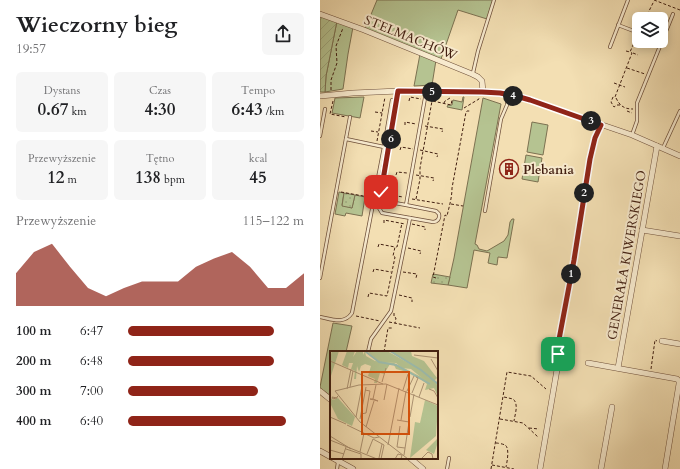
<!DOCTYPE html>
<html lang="pl">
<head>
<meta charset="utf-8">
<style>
  :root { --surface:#fff; --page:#f6f6f6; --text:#202124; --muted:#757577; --accent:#8f2418 }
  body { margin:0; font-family:Cardo,serif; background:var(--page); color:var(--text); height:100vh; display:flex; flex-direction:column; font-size:15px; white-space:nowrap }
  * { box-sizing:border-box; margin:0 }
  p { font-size:13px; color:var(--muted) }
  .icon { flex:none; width:22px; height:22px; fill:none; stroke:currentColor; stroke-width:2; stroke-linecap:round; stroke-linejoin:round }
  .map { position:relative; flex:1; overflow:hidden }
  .sheet { display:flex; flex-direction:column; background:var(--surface); width:320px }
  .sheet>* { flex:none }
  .fabs { position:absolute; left:312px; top:12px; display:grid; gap:8px }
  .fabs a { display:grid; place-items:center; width:36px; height:36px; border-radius:6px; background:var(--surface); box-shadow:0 2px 10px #0003; font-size:20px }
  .pin { position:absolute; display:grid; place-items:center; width:34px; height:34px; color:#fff; margin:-17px; border-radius:8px; box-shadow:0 2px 6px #0006 }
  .km { position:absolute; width:20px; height:20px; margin:-10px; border-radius:50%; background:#222; color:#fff; font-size:11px; line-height:20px; text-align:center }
  .round { display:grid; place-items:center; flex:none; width:42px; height:42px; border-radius:6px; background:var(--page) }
  .head { display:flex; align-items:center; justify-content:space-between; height:68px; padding:0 16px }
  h1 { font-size:22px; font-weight:700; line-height:30px }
  .stats { display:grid; grid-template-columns:repeat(3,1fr); gap:6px; height:68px; padding:4px 16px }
  .stats div { display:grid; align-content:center; border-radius:6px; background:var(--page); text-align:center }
  .stats b { font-size:17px; font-weight:700 }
  .stats small { font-size:11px; font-weight:400 }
  .stats p { font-size:11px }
  .chart { height:112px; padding:8px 16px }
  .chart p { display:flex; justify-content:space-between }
  .chart svg { width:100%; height:72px; margin-top:4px; fill:var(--accent); opacity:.7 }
  ul { padding:0 16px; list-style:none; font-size:13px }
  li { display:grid; grid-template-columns:64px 48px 1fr; align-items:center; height:30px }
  li i { height:10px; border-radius:5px; background:var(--accent) }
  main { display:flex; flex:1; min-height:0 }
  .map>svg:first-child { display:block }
  .grass { fill:#b5c391; stroke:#7c7151 }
  .park { fill:url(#park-dots); stroke:#7c7151 }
  .garden { fill:url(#garden-furrows); stroke:#7c7151 }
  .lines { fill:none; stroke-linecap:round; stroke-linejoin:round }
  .lane-casing { stroke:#6e4f3a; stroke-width:4 }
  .street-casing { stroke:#6e4f3a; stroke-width:6 }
  .path { stroke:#421f11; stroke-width:1; stroke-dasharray:3 2; stroke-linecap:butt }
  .lane { stroke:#f7eace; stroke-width:2.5 }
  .street { stroke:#f7eace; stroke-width:5 }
  .route-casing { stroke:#fff; stroke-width:8 }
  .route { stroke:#8f2418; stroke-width:5 }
  .labels { text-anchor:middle; stroke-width:4; stroke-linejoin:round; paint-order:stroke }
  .street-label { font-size:13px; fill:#421f11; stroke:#f7eace }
  .poi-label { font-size:13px; font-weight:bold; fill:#421f11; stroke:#f7eace; text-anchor:start }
  .inset-river { fill:none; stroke:#9bbcae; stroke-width:2 }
  .inset-road { fill:none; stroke:#ac9272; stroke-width:1 }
  .view { fill:#d7530c; fill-opacity:0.15; stroke:#d7530c; stroke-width:2 }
  .inset-edge { fill:none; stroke:#421f11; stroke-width:2 }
</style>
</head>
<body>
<main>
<section class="sheet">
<div class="head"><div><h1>Wieczorny bieg</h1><p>19:57</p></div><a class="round"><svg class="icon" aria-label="share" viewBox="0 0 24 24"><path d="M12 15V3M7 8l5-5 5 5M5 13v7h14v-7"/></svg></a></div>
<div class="stats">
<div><p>Dystans</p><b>0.67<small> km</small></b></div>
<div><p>Czas</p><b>4:30</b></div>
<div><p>Tempo</p><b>6:43<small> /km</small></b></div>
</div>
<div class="stats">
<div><p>Przewyższenie</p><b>12<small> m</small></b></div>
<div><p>Tętno</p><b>138<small> bpm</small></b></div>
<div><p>kcal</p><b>45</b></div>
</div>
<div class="chart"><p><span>Przewyższenie</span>115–122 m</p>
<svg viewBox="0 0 160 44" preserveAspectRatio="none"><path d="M0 44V24L10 11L20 6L30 20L40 33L50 38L60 33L70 29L80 29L90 29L100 20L110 15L120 11L130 20L140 33L150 33L160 24V44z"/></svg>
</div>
<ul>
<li><b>100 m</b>6:47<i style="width:83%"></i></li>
<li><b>200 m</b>6:48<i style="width:83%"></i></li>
<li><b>300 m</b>7:00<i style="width:74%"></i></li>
<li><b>400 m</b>6:40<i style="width:90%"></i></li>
</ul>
</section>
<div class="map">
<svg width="360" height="469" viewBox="0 0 360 469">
  <defs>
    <pattern id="park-dots" width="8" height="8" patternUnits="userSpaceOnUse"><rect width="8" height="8" fill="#b5c391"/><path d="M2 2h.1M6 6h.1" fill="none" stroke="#9da77c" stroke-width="1.8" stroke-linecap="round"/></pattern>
    <pattern id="garden-furrows" width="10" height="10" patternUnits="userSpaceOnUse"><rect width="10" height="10" fill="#b5c391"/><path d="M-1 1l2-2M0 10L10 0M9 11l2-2" fill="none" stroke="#9da77c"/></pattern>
  </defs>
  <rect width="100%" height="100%" fill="#f3dfb3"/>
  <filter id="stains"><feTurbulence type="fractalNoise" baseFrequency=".005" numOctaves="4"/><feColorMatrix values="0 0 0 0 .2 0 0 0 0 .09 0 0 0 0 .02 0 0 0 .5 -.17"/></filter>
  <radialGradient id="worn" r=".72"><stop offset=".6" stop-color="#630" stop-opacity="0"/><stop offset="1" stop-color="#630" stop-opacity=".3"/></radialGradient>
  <g class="grass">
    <polygon points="57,0 173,0 167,19 138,10 121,59 45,29"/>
    <polygon points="17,21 33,27 28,54 23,89 5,92 6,76"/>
    <polygon points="100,54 116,60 112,85 94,86"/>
    <polygon points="44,97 40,118 12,113 15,98"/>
    <polygon points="143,97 144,97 142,110 127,107 128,105 132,105 133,100 142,102"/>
    <polygon points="163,98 181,104 155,244 157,245 159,249 167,251 184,241 188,235 190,222 192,219 194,219 187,258 178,257 177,265 168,263 170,253 154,250 147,288 128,285 134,258"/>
    <polygon points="212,122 228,125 223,155 207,152"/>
    <polygon points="206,155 222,158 218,182 202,179"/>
    <polygon points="19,192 24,193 22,205 32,208 35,195 45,197 42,216 26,213 25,216 15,214"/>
    <polygon points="13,323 32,326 26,352 11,352 11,396 0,388 0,387"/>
  </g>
  <g class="park">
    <polygon points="24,193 35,195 32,208 22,206"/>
    <polygon points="113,274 130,277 128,285 111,283"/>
  </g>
  <polygon class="garden" points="0,16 17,21 6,76 5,92 0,92"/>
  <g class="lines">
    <g class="lane-casing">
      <g id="lane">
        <polyline points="298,25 319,33"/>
        <polyline points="290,47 308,0"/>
        <polyline points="153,73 158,51 174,0"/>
        <polyline points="312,135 317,121 317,103 353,14"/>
        <polyline points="0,136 5,109"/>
        <polyline points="64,147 72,100"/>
        <polyline points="343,148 360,111"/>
        <polyline points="62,202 61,198 61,192 78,91"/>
        <path d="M86,205L116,211L119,214C120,219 117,222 113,222L62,213L59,208L60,205L64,201L86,205L105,98"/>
        <polyline points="165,211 181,119 187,105 189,95"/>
        <polyline points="0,278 30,117"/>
        <path d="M0,317C11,319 24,325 32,313L64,147L26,139"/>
        <polyline points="48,352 51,339 71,311 90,218"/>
        <path d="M239,358L238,356L237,350C245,305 253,259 261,214C265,190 267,155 278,133"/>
        <polyline points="17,469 18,462"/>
        <polyline points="127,469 129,458"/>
      </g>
    </g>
    <g class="street-casing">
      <g id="street">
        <polyline points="0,14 44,30 152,74 158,77 162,81 163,92"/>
        <polyline points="0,96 33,93 79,91 163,92 180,93 204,98 265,119 312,135 360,156"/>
        <polyline points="278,133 281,125"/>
        <polyline points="322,230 360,236"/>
        <polyline points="342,341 360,344"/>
        <polyline points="268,363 357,379 359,381 359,384 345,469"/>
        <polyline points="298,368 337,146"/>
        <polyline points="0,391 11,400"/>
        <polyline points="0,451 11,457"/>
        <polyline points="13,458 33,469"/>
        <polyline points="90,458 103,469"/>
        <polyline points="220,469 239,358"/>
        <polyline points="281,469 292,407"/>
      </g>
    </g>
    <g class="path">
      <polyline points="334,0 360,10"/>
      <polyline points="325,19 334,1"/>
      <polyline points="306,51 310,52"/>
      <polyline points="313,53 318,55"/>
      <polyline points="307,68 325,74"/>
      <polyline points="294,83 305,87"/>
      <polyline points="11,90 11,80 17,63 16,46 23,28"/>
      <path d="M296,98C300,106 304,109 313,109"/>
      <polyline points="108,100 131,105 132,100"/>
      <polyline points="13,101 10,114 26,117"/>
      <polyline points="89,101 90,97 101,99"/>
      <polyline points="124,103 125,101 130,98"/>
      <polyline points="300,105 297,105 294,107 291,102 293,97 295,97 312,53 310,52 317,36"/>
      <polyline points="144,108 159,99 159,97"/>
      <polyline points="307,111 312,113"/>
      <polyline points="55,112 62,113"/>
      <polyline points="85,125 85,122 96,124"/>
      <polyline points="105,126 123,129 122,132"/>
      <polyline points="51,131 58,132"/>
      <polyline points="57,141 65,97"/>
      <polyline points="80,150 81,147 93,149"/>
      <polyline points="100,150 118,154 117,157"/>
      <polyline points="76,175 77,172 87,173"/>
      <polyline points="96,175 114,178 113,181"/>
      <polyline points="21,192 49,197"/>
      <polyline points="64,194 83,197"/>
      <polyline points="92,199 123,204"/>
      <polyline points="96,199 100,179 100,168 112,101"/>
      <polyline points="131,204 143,206"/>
      <polyline points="64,223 64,220 85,224"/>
      <polyline points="92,224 105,227 105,230"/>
      <polyline points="58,247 59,244 75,247"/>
      <polyline points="88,248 101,251 100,254"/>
      <polyline points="53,272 54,269 71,272"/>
      <polyline points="83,272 97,274 96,278"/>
      <path d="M116,278L113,277L125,215L127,216C129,207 132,198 132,188L146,112L147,111H150"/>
      <polyline points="79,295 92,298 92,302"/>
      <polyline points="48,297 49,293 67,296 75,257 73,256 75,247 77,247 82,223"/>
      <polyline points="74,313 74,317 76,318 75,323"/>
      <polyline points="36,316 60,321"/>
      <polyline points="69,322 100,328"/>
      <polyline points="64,352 68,328 72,328"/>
      <polyline points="331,369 335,340 337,341"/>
      <path d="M184,397L193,399C199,404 195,414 194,421"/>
      <polyline points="180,419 203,423 218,437"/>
      <polyline points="209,428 219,429"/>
      <path d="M176,443C178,443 183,444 185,445C190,448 187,462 186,467"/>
      <polyline points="172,465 194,469"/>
      <polyline points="171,469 187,372 211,376 226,389"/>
    </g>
    <use href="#lane" class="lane"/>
    <use href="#street" class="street"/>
  </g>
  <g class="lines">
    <g class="route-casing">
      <polyline id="route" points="61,192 78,91 162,92 180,93 196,96 210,100 281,125 275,138 270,159 254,260 237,350 238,354"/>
    </g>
    <use href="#route" class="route"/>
  </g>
  <defs>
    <g id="building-ring" transform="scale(1)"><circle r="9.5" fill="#f7eace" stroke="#8f2418" stroke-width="1.5"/><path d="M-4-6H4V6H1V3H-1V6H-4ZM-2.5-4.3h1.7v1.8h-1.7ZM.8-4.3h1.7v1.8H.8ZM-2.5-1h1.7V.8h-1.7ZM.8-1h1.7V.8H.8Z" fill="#8f2418"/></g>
  </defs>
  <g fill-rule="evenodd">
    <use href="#building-ring" x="189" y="169"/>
  </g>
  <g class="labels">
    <g class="street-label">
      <text transform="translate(91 37) rotate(22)" y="5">STELMACHÓW</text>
      <text transform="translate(306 255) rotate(-80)" y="5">GENERAŁA KIWERSKIEGO</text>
    </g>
    <g class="poi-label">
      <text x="203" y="174">Plebania</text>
    </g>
  </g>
  <g transform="translate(10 351)">
    <rect width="108" height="108" fill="#f3dfb3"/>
    <path d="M2,0H9L0,28V6ZM17,0H25L23,6L27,0L33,1V4L35,0L36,5L45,10L64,12L99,30L101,28L98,25L108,33L105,31L108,35V46L104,37L95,39L97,33L84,23L66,18L64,14L60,13L54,23L50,22L47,32H44L45,28L38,25L41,15L35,13L31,15L29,21L27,15L26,28H24L25,20L21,18L23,12H19L18,17L12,14ZM95,49L108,55L106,85L80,107L85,71L90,72ZM0,52H5L10,57L15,55L25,66L22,75L8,68Z" fill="#b5c391"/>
    <path d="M60,0H81L82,5L94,10L107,27L104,30ZM1,47L3,49L8,47L15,55L14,57H5V53L0,52ZM108,87V103L107,94L104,103L96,99Z" fill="#b5c391"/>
    <path d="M37,0H57L89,18L102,29L98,32L81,18L72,17L66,12L49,11Z" fill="#b5c391"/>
    <path class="inset-river" d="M35,0L49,11L66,14L100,33M60,0L91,19L108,33"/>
    <path class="inset-road" d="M84,4L108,7M101,8L108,20M0,10L53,33M52,31L56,17M20,36L23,20M17,38L21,18M99,38L104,40L108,47M73,39L78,23M5,40L29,34L56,33L108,54M5,40L30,71L78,108M77,40L84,25M82,42L88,27L86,26M89,46L94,32M7,47L2,46L3,48L6,47H7V46L8,45M43,48L48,50L40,48H43L46,34M54,49L57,33M31,63L36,62L40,40L35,39M0,66L16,73M26,66L32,35M80,66L84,43M30,68L36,36M67,69L79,71L74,104M71,69L76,40M17,74L44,87L49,86M70,75L67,96L75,97M36,76L44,50M0,85L21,98M0,89L47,108M58,94L69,37M16,98L31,103V108M0,99L14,103M30,101L34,82M37,103L43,88L54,94M49,107L52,93M12,108L16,96M51,108L54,94M65,108L68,103L72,104L71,108M91,108L98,101L102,103L103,108"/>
    <path class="view" d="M32,21H79V83H32Z"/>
    <rect width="108" height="108" class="inset-edge"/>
  </g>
  <rect width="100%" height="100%" filter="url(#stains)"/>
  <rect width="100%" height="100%" fill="url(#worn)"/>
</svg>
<div class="fabs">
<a><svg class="icon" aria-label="layers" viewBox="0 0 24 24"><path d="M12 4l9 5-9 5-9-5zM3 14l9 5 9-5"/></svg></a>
</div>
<div class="pin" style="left:238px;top:354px;background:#1e9e55"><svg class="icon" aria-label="arrive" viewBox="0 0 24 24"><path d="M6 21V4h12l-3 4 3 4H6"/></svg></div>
<div class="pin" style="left:61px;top:192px;background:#d93025"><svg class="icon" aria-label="check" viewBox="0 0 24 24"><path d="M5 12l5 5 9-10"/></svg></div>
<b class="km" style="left:251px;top:274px">1</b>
<b class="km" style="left:264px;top:193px">2</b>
<b class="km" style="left:271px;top:121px">3</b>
<b class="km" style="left:193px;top:96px">4</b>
<b class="km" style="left:112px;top:92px">5</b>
<b class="km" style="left:71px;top:139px">6</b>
</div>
</main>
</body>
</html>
